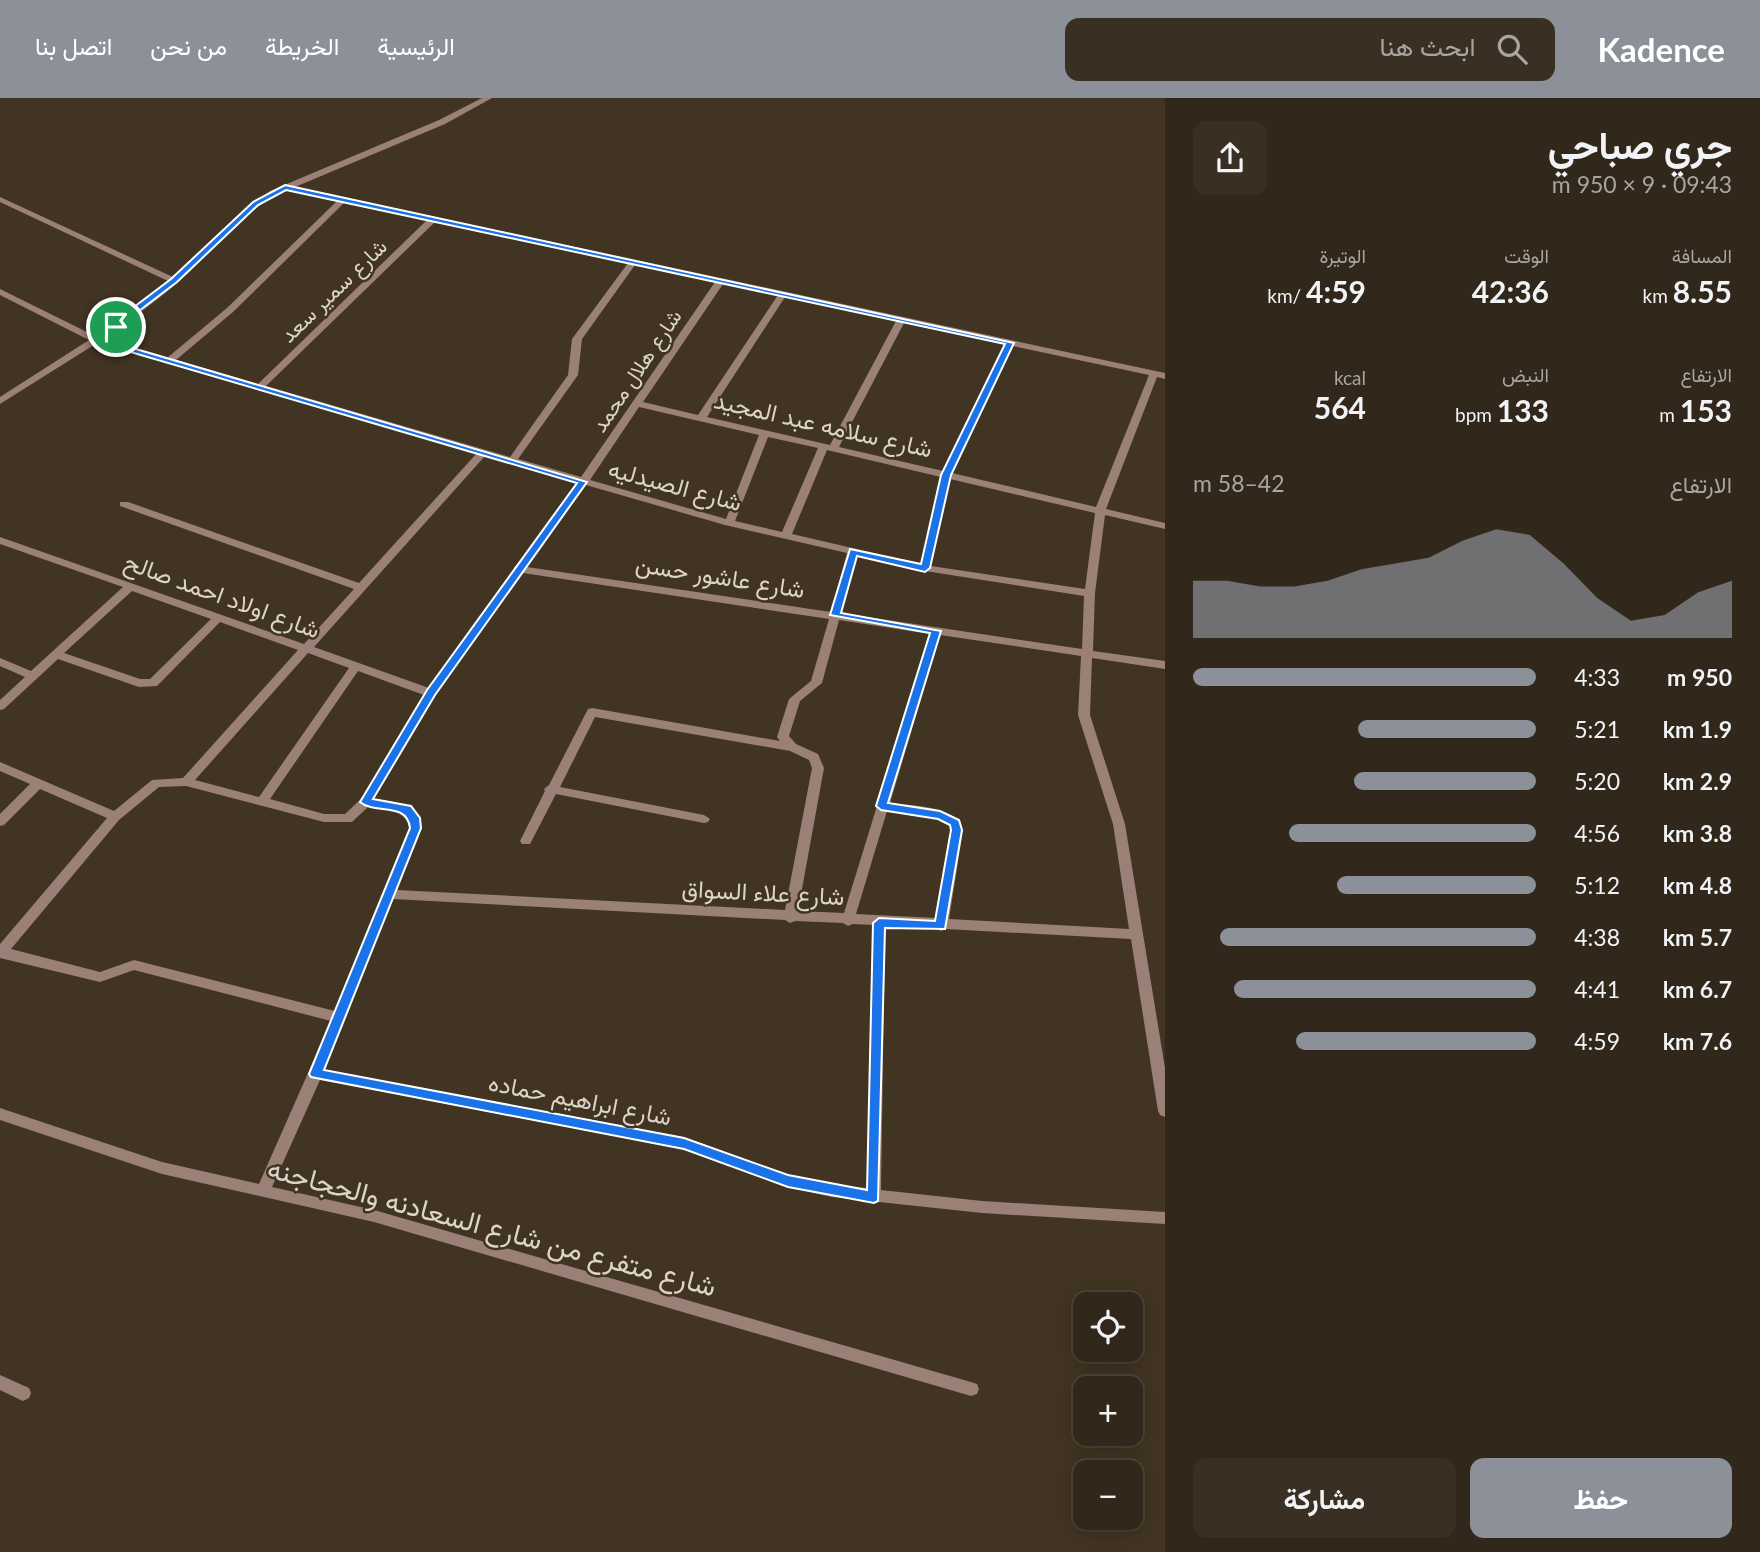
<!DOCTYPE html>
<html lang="ar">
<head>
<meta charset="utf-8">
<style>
  :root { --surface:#31271a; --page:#392f23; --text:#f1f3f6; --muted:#a8a5a2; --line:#4c4439; --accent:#8c9099 }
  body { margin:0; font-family:Lato,Vazirmatn,sans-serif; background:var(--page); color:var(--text); direction:rtl; height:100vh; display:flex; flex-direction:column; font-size:26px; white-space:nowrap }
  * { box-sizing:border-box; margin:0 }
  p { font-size:23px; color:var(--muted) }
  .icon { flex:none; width:38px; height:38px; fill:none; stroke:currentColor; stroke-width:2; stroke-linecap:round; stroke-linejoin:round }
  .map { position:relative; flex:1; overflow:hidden; direction:ltr }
  .side { display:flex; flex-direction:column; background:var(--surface); width:595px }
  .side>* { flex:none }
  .fabs { position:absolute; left:1073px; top:1194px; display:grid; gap:14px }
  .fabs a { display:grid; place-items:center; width:70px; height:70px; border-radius:14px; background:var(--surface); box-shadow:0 4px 18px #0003,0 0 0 2px var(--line); font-size:35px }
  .pin { position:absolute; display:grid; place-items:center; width:60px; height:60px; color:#fff; margin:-30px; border:4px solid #fff; border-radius:50%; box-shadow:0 2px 7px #0007 }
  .round { display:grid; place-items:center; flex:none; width:74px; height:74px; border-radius:14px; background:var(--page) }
  .head { display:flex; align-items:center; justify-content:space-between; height:119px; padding:0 28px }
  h1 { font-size:38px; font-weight:700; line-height:52px }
  .stats { display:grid; grid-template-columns:repeat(3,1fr); gap:10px; height:119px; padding:7px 28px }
  .stats div { display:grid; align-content:center }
  .stats b { font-size:30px; font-weight:700 }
  .stats small { font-size:19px; font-weight:400 }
  .stats p { font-size:19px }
  .chart { height:196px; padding:14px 28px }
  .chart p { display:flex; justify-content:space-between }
  .chart svg { width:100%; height:126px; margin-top:7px; fill:var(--accent); opacity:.7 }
  .cta { display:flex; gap:14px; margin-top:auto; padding:14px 28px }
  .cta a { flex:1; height:80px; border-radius:14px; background:var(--accent); color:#fff; font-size:28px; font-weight:700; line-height:80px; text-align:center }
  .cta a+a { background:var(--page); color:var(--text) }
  ul { padding:0 28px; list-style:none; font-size:23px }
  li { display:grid; grid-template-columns:112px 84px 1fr; align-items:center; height:52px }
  li i { height:18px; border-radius:9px; background:var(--accent) }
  header { display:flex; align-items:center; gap:42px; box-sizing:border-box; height:98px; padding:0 35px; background:var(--accent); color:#fff }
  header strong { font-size:33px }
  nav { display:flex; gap:38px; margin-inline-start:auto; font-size:24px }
  .search { width:490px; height:63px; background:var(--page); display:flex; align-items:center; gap:18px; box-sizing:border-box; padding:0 24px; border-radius:14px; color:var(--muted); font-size:26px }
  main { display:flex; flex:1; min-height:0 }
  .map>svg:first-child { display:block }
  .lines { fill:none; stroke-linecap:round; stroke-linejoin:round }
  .minor { fill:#9a8076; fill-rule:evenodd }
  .route { fill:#1a73e8; stroke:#fff; stroke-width:2; fill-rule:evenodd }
  .labels { text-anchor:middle; stroke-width:5; stroke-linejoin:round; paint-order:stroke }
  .far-street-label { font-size:21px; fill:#dcd4c9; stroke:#413422 }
  .street-label { font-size:24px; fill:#dcd4c9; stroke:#413422 }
  .near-street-label { font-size:28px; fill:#dcd4c9; stroke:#413422 }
</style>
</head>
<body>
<header>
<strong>Kadence</strong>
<div class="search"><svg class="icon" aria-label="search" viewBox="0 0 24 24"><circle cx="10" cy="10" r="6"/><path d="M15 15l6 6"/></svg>ابحث هنا</div>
<nav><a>الرئيسية</a><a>الخريطة</a><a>من نحن</a><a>اتصل بنا</a></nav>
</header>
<main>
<section class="side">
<div class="head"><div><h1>جري صباحي</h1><p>09:43 · 9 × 950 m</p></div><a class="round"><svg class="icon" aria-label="share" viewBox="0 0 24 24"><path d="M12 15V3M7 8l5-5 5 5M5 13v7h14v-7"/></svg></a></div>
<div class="stats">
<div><p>المسافة</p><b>8.55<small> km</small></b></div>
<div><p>الوقت</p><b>42:36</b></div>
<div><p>الوتيرة</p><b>4:59<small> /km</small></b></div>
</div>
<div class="stats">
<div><p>الارتفاع</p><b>153<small> m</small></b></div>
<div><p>النبض</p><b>133<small> bpm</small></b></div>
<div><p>kcal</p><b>564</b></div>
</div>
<div class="chart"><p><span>الارتفاع</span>42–58 m</p>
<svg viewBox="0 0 160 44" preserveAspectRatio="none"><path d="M0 44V24L10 24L20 26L30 26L40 24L50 20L60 18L70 16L80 10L90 6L100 8L110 18L120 30L130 38L140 36L150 28L160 24V44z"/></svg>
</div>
<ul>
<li><b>950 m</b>4:33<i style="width:100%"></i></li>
<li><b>1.9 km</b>5:21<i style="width:52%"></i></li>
<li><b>2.9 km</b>5:20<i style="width:53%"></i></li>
<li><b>3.8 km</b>4:56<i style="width:72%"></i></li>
<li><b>4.8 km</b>5:12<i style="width:58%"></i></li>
<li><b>5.7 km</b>4:38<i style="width:92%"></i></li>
<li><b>6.7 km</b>4:41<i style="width:88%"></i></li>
<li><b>7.6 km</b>4:59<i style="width:70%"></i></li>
</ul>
<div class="cta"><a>حفظ</a><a>مشاركة</a></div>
</section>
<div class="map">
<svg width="1165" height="1454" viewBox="0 0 1165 1454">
  <rect width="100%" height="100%" fill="#413422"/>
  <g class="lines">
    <g class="minor">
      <path d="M482,0H492L445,26L295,89L1165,275V281L1157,279L1106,411L1165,425V431L1105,417L1095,495L1093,553L1165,563V571L1092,560L1090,617L1125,726L1165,970V1019L1160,1017L1158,1013L1131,841L946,831L941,833L936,830L885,828L881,1092L982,1103L1165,1114V1126L982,1115L832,1099L788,1089L684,1051L320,982L272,1089L374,1112L971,1284L977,1286L979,1291L977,1296L971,1298L374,1124L162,1076L0,1022V1010L162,1064L259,1086L331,923L134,872L100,884L0,860V846L107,720L40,691L4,727L0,728V716L30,686L0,673V664L114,713L152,682L183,680L298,552L220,524L157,588L139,589L58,561L4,611L0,612V602L25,579L0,568V560L31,573L123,489L0,446V439L304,546L354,491L120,408V404H128L359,485L477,355L97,245L0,306V299L89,242L0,197V191L95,238L168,183L0,104V99L173,179L243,113L270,93L439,22ZM287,92L337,103L227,210L167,260L103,241C132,221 162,199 188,175C219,146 247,109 287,92ZM345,104L427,122L258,286L176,262L233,214ZM435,124L628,165L572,241L568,277L510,359L266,288ZM635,167L715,184L581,379L518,361L578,277L582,241ZM723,186L778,197L698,317L643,304ZM785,199L896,223L830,347L707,319ZM904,225L1005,246L943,373L839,349ZM1013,248L1149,277L1096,409L952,375ZM639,309L759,337L726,421L590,382ZM768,339L818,350L782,434L735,423ZM827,352L941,379L921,466L792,436ZM485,358L578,384L517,468L514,469V473L429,590L314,549ZM950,381L1095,415L1085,491L931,468ZM586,387L725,427L847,455L831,514L527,469ZM857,458L925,473L1084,498L1082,551L841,515ZM523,475L829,521L811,583L789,601L777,639L780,643L592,610L588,611L549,687L544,691L545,693L520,743L522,746H530L556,696L704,725L708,724L710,721L704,717L560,689L595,619L790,653L809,662L812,670L785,812L397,792L422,730C415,706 395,703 373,701L435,598ZM132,493L211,521L150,581H140L64,555ZM839,522L930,536L844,815L798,813L824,670L818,656L796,646L789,638L800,603L822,585ZM940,537L1081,558L1078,617L1113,726L1129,831L949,821L963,732C956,707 912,708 890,705ZM308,555L349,570L259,699L195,682ZM358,573L424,597L361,701L345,716H324L270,701ZM186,688L324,724H352L368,709C385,711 404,710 410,730L335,913L134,862L100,874L11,851L119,722L159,689ZM887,713L937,721L950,728L951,732L936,820L856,816ZM393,801L785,822L790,825L795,823L843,825L848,828L853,826L873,827L867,1090L832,1087L788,1077L684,1039L325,972Z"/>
      <polygon points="0,1277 29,1290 31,1295 29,1300 23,1303 0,1292"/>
    </g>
  </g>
  <path class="route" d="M285,87L1014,245L951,377L930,470L925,474L857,458L841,515L941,533L888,705L940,713L959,722L962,732L945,831L885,830L878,1103L874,1105L788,1089L684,1051L311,979L309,976L410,730C407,703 375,717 360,704L427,592L577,385L93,243V240L171,181L253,104ZM286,92L1005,246L941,377L921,466L850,451L830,517L930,535L876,708L881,712L938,721L950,727L951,732L935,823L879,820L873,825L867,1092L788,1077L684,1040L324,972L421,730L420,720L411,708L373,701L435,597L587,384L102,241L177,184L258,107Z"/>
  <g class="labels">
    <g class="far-street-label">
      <text transform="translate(334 193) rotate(-44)" y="7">شارع سمير سعد</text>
      <text transform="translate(637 273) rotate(-56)" y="7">شارع هلال محمد</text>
    </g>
    <g class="street-label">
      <text transform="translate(823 327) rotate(13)" y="8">شارع سلامه عبد المجيد</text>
      <text transform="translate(675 388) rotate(15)" y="8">شارع الصيدليه</text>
      <text transform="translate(720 479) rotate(9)" y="8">شارع عاشور حسن</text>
      <text transform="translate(222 498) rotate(20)" y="8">شارع اولاد احمد صالح</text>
      <text transform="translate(763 795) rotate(3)" y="8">شارع علاء السواق</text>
      <text transform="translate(580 1002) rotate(11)" y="8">شارع ابراهيم حماده</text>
    </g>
    <g class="near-street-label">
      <text transform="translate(492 1129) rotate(15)" y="10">شارع متفرع من شارع السعادنه والحجاجنه</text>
    </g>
  </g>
</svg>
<div class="fabs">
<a><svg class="icon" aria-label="locate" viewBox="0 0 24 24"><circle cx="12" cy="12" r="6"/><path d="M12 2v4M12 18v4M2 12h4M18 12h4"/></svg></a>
<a>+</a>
<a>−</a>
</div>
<div class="pin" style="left:116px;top:229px;background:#1e9e55"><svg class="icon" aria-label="arrive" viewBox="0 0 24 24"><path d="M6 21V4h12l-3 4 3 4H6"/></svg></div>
</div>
</main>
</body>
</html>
